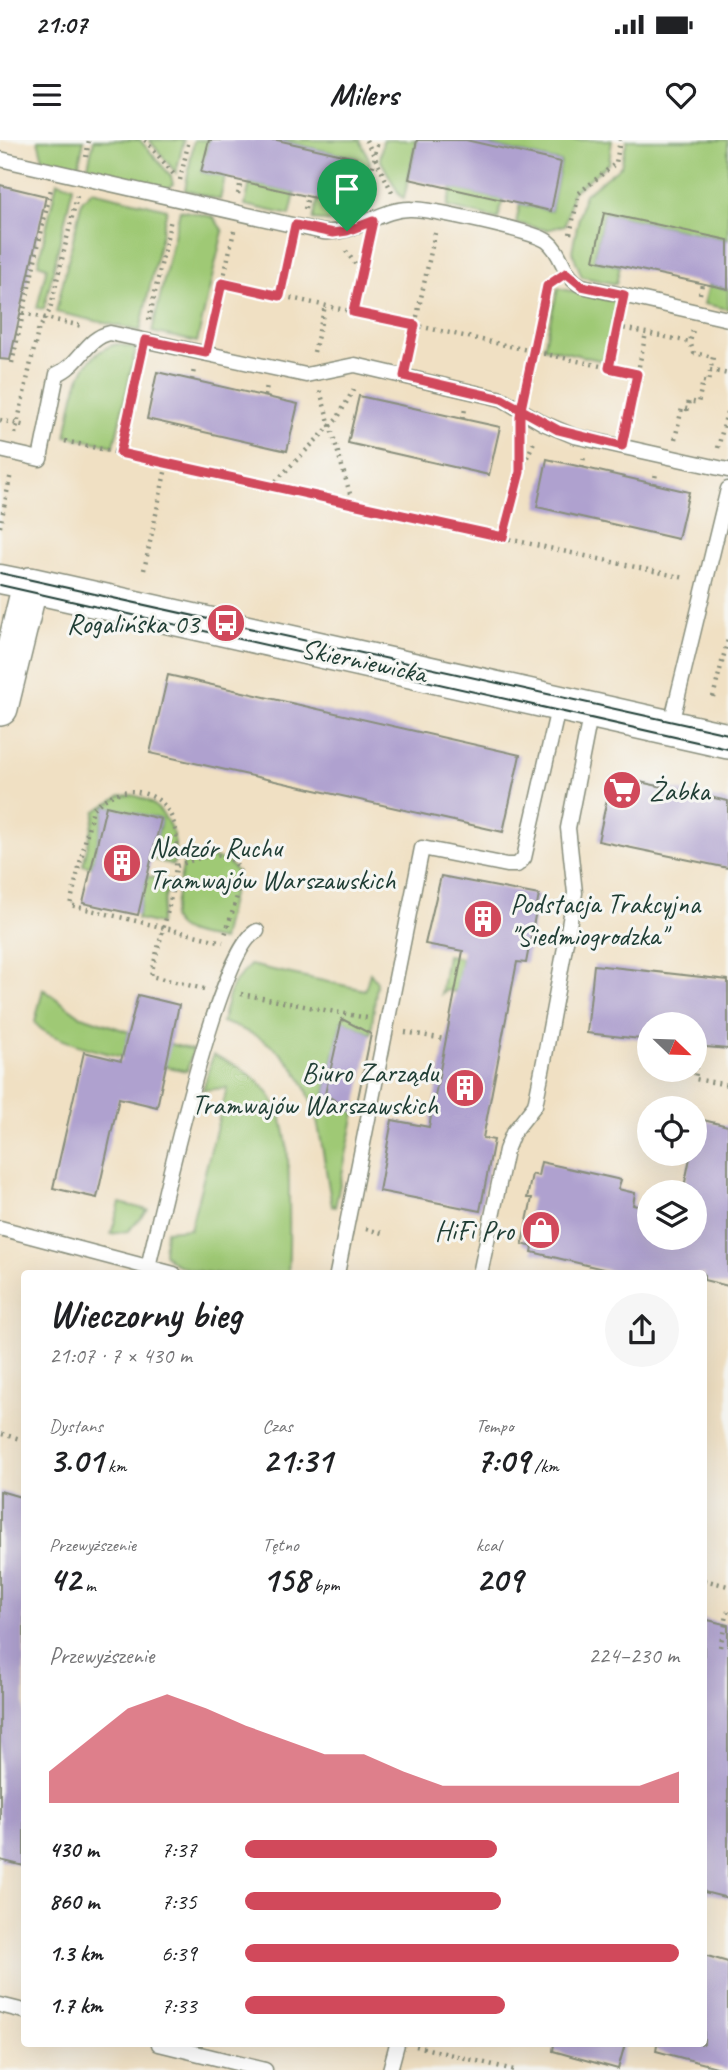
<!DOCTYPE html>
<html lang="pl">
<head>
<meta charset="utf-8">
<style>
  :root { --surface:#fff; --page:#f6f6f6; --text:#202124; --muted:#757577; --accent:#d1495b }
  body { margin:0; font-family:Caveat,sans-serif; background:var(--page); color:var(--text); height:100vh; display:flex; flex-direction:column; font-size:26px; white-space:nowrap }
  * { box-sizing:border-box; margin:0 }
  p { font-size:23px; color:var(--muted) }
  .icon { flex:none; width:38px; height:38px; fill:none; stroke:currentColor; stroke-width:2; stroke-linecap:round; stroke-linejoin:round }
  .map { position:relative; flex:1; overflow:hidden }
  .drawer { position:absolute; left:21px; top:1130px; width:686px; height:777px; display:flex; flex-direction:column; background:var(--surface); border-radius:7px; box-shadow:0 7px 28px #0002 }
  .drawer>* { flex:none }
  .needle { width:46px; rotate:113deg }
  .buttons { position:absolute; left:637px; top:872px; display:grid; gap:14px }
  .buttons a { display:grid; place-items:center; width:70px; height:70px; border-radius:50%; background:var(--surface); box-shadow:0 7px 28px #0002; font-size:35px }
  .pin { position:absolute; display:grid; place-items:center; width:60px; height:60px; color:#fff; margin:-72px -30px; border-radius:50% 50% 50% 0; rotate:-45deg; box-shadow:0 0 7px #0007 }
  .pin .icon { rotate:45deg }
  .round { display:grid; place-items:center; flex:none; width:74px; height:74px; border-radius:37px; background:var(--page) }
  .head { display:flex; align-items:center; justify-content:space-between; height:119px; padding:0 28px }
  h1 { font-size:38px; font-weight:800; line-height:52px }
  .figures { display:grid; grid-template-columns:repeat(3,1fr); gap:10px; height:119px; padding:7px 28px }
  .figures div { display:grid; align-content:center }
  .figures b { font-size:35px; font-weight:800 }
  .figures small { font-size:19px; font-weight:400 }
  .figures p { font-size:19px }
  .chart { height:196px; padding:14px 28px }
  .chart p { display:flex; justify-content:space-between }
  .chart svg { width:100%; height:126px; margin-top:7px; fill:var(--accent); opacity:.7 }
  ul { padding:0 28px; list-style:none; font-size:23px }
  li { display:grid; grid-template-columns:112px 84px 1fr; align-items:center; height:52px }
  li i { height:18px; border-radius:9px; background:var(--accent) }
  .status { display:flex; justify-content:space-between; align-items:center; height:49px; padding:0 35px; background:var(--surface); direction:ltr }
  .status svg { height:19px; fill:currentColor }
  header { display:flex; justify-content:space-between; align-items:center; height:91px; padding:0 28px; background:var(--surface); font-size:32px; font-weight:800 }
  .map>svg:first-child { display:block }
  .green { fill:#9fc975; stroke:#5f8354; stroke-width:2 }
  .building { fill:#afa1cf }
  .lines { fill:none; stroke-linecap:round; stroke-linejoin:round }
  .service-casing { stroke:#888e7c; stroke-width:17 }
  .minor-casing { stroke:#888e7c; stroke-width:31 }
  .tertiary-casing { stroke:#888e7c; stroke-width:38 }
  .path { stroke:#888e7c; stroke-width:4.5; stroke-dasharray:2 5; stroke-linecap:butt }
  .service { stroke:#fff; stroke-width:14 }
  .minor { stroke:#fff; stroke-width:28 }
  .tertiary { stroke:#fff; stroke-width:35 }
  .tram { stroke:#1f3d34; stroke-width:2 }
  .route-casing { stroke:#fff; stroke-width:14 }
  .route { stroke:#d1495b; stroke-width:9 }
  .labels { text-anchor:middle; stroke-width:6; stroke-linejoin:round; paint-order:stroke }
  .poi-label { font-size:28px; fill:#1f3d34; stroke:#f6f6f2; text-anchor:end }
  .street-label { font-size:28px; fill:#1f3d34; stroke:#f6f6f2 }
</style>
</head>
<body>
<div class="status"><b>21:07</b><svg viewBox="0 0 49 12"><path d="M0 12V9h3v3zM5 12V6h3v6zM10 12V3h3v9zM15 12V0h3v12zM26 1h20v11H26zM47 4h2v5h-2z"/></svg></div>
<header><svg class="icon" aria-label="menu" viewBox="0 0 24 24"><path d="M4 6h16M4 12h16M4 18h16"/></svg>Milers<svg class="icon" aria-label="heart" viewBox="0 0 24 24"><path d="M12 20l-8-8c-3-5 5-10 8-4 3-6 11-1 8 4z"/></svg></header>
<div class="map">
<svg width="728" height="1930" viewBox="0 0 728 1930">
  <rect width="100%" height="100%" fill="#f6f6f2"/>
  <filter id="ink" filterUnits="userSpaceOnUse"><feTurbulence type="fractalNoise" baseFrequency=".0143" numOctaves="2"/><feDisplacementMap in="SourceGraphic" scale="14" xChannelSelector="R" yChannelSelector="G"/><feConvolveMatrix kernelMatrix="1 2 1 2 8 2 1 2 1" color-interpolation-filters="sRGB"/></filter>
  <filter id="wash" filterUnits="userSpaceOnUse"><feTurbulence type="fractalNoise" baseFrequency=".00686" numOctaves="4" result="noise"/><feDisplacementMap in="SourceGraphic" scale="28" xChannelSelector="R" yChannelSelector="G"/><feGaussianBlur stdDeviation="1.57" result="paint"/><feColorMatrix in="noise" values="0 0 0 0 0 0 0 0 0 0 0 0 0 0 0 0 0 1.4 0 .05"/><feComposite in="paint" operator="in"/></filter>
  <g filter="url(#wash)">
    <rect width="100%" height="100%" fill="#f0e0c3"/>
    <g class="green">
      <polygon points="38,0 84,0 78,28 43,20"/>
      <polygon points="94,0 140,0 171,36 173,44 167,50 87,30"/>
      <polygon points="149,0 184,0 176,33"/>
      <polygon points="194,0 209,0 201,32 225,37 220,60 185,50"/>
      <polygon points="277,0 360,0 370,21 359,68 354,77 336,82 313,80 318,59 346,65 356,18"/>
      <polygon points="383,0 417,0 404,58 400,56 380,19"/>
      <polygon points="466,0 612,0 609,23 573,52 565,85 547,90 516,83 520,64 551,71 561,22"/>
      <polygon points="627,0 728,0 728,100 604,73 594,120 620,126 616,144 582,137 572,111 582,62 585,54 621,26"/>
      <polygon points="57,42 73,46 44,169 37,168 47,127 38,124"/>
      <polygon points="250,43 295,53 290,75 245,65"/>
      <polygon points="452,48 503,60 498,79 447,67"/>
      <polygon points="92,51 167,69 140,191 56,172 82,61"/>
      <polygon points="180,70 213,77 223,91 197,202 152,192"/>
      <polygon points="709,145 728,149 728,169 704,164"/>
      <polygon points="558,148 617,162 603,221 544,207"/>
      <path d="M117,204L136,208L114,306L66,296C74,259 75,215 117,204Z"/>
      <path d="M132,655C162,661 182,695 173,725L152,719L161,679L106,667L92,727L83,725L96,671L121,656Z"/>
      <path d="M186,712L227,721L237,732L222,800C206,796 179,796 172,778Z"/>
      <polygon points="147,736 169,741 159,784 137,779"/>
      <polygon points="447,815 462,818 456,852 446,850 441,854"/>
      <path d="M250,825L365,850L370,833L377,842L371,894L342,880L325,953L355,973L335,1067L332,1066C316,979 320,912 222,882L232,845Z"/>
      <path d="M43,849L79,875L129,892L127,901L170,904L193,910L187,931C161,925 43,904 35,882Z"/>
      <path d="M213,915C281,942 288,979 289,1047C289,1076 290,1105 288,1134C259,1134 180,1141 164,1113L166,1091L190,1089L227,948L203,950Z"/>
      <polygon points="120,1063 148,1070 128,1091 111,1094"/>
    </g>
    <g id="blocks">
      <g class="building">
        <polygon points="209,0 277,0 356,18 346,65 201,32"/>
        <polygon points="417,0 466,0 561,22 551,71 409,39"/>
        <polygon points="0,45 46,56 10,220 0,219"/>
        <polygon points="604,73 728,100 728,149 594,120"/>
        <polygon points="157,232 298,264 287,311 147,279"/>
        <polygon points="359,256 500,287 489,335 348,303"/>
        <polygon points="547,319 689,352 678,399 537,367"/>
        <polygon points="168,535 520,615 503,692 150,613"/>
        <polygon points="612,636 728,661 728,728 598,701"/>
        <polygon points="106,666 161,679 138,775 83,763"/>
        <polygon points="441,736 539,755 526,823 517,822 483,998 494,1000 480,1071 379,1051 392,980 429,987 463,811 425,804"/>
        <polygon points="594,825 728,840 728,909 695,906 695,884 649,884 649,900 587,893"/>
        <polygon points="138,855 179,865 157,967 119,958 97,1058 53,1048 84,912 121,921"/>
        <polygon points="342,879 371,894 355,973 325,954"/>
        <polygon points="695,978 728,986 728,1146 704,1140 704,1134 624,1134 532,1112 533,1107 522,1104 532,1058 527,1058 532,1034 538,1036 541,1022 621,1040 618,1049 635,1053 633,1065 649,1069 649,1097 695,1097 695,1052 683,1052 691,1013 695,1013"/>
        <polygon points="0,1351 24,1358 24,1726 0,1720"/>
        <polygon points="704,1479 728,1485 728,1758 704,1752"/>
        <polygon points="704,1815 728,1822 728,1930 656,1911 657,1904 704,1904"/>
        <polygon points="554,1904 625,1904 618,1929 553,1911"/>
      </g>
    </g>
  </g>
  <g filter="url(#ink)">
    <use href="#blocks" fill-opacity="0" stroke="#888e7c" stroke-width="2"/>
    <g class="lines">
      <g class="service-casing">
        <g id="service">
          <path d="M0,19L323,92C356,95 380,68 411,69C431,69 532,91 547,101C564,114 562,137 582,146L728,179"/>
          <path d="M0,310L40,319L57,234C80,225 86,198 110,193L306,235L355,225L502,259L543,283L574,296L728,330"/>
          <polyline points="670,588 728,349"/>
          <polyline points="0,1088 174,1134"/>
          <path d="M148,1127C161,1074 218,809 257,791"/>
          <polyline points="337,1134 422,708 507,725 517,725 524,718 559,564"/>
          <polyline points="480,1134 506,1010 513,993 535,965 544,921 575,753 568,688 591,571"/>
          <polyline points="0,1865 24,1871"/>
          <polyline points="159,1904 265,1930"/>
          <polyline points="390,1930 397,1904"/>
        </g>
      </g>
      <g class="minor-casing">
        <polyline id="minor" points="0,439 30,445"/>
      </g>
      <g class="tertiary-casing">
        <polyline id="tertiary" points="0,568 30,445 728,601"/>
      </g>
      <g class="path">
        <polyline points="145,0 176,37"/>
        <polyline points="366,0 392,52"/>
        <polyline points="86,17 89,0"/>
        <polyline points="180,40 189,0"/>
        <polyline points="238,54 241,41"/>
        <polyline points="366,61 378,0"/>
        <polyline points="305,69 308,56"/>
        <polyline points="570,94 579,53 616,23 620,0"/>
        <polyline points="346,111 361,132"/>
        <polyline points="222,143 637,234"/>
        <polyline points="700,154 702,144"/>
        <polyline points="280,156 291,103"/>
        <polyline points="353,172 368,103"/>
        <polyline points="23,173 82,186"/>
        <polyline points="149,180 171,79"/>
        <polyline points="617,187 690,202 693,190"/>
        <polyline points="211,195 234,91"/>
        <polyline points="314,212 325,166"/>
        <polyline points="408,218 435,93"/>
        <polyline points="12,223 51,49"/>
        <polyline points="609,228 620,174"/>
        <polyline points="710,230 728,234"/>
        <polyline points="192,240 194,229"/>
        <polyline points="526,249 547,146 551,143"/>
        <polyline points="320,251 353,364"/>
        <polyline points="265,256 267,245"/>
        <polyline points="463,279 465,269"/>
        <polyline points="0,280 26,286"/>
        <polyline points="626,288 646,193"/>
        <polyline points="15,294 38,191 50,170 77,56"/>
        <polyline points="675,299 682,268 687,269 689,261 698,263 703,241 708,242 713,217 694,213 690,202"/>
        <polyline points="65,301 685,438"/>
        <polyline points="718,308 728,268"/>
        <polyline points="120,313 141,220"/>
        <polyline points="582,327 584,317"/>
        <polyline points="521,330 535,300"/>
        <polyline points="654,344 656,333"/>
        <polyline points="271,346 337,279 355,247"/>
        <polyline points="0,387 11,333"/>
        <polyline points="503,398 520,333 519,292"/>
        <polyline points="144,430 167,323"/>
        <polyline points="713,557 728,499"/>
        <path d="M177,726C194,719 234,703 240,734C242,747 229,781 225,795"/>
        <path d="M204,849L151,836C159,793 208,673 146,654C124,647 111,654 93,668L70,765L223,802"/>
        <polyline points="241,854 367,878"/>
        <polyline points="405,892 444,899"/>
        <polyline points="700,906 695,939 728,945"/>
        <polyline points="366,1089 382,1093"/>
        <polyline points="2,1294 24,1300"/>
        <polyline points="704,1440 728,1446"/>
        <polyline points="720,1507 728,1471"/>
        <polyline points="416,1906 514,1930"/>
      </g>
      <use href="#service" class="service"/>
      <use href="#minor" class="minor"/>
      <use href="#tertiary" class="tertiary"/>
      <g class="tram">
        <polyline points="0,433 728,594"/>
        <polyline points="0,445 728,609"/>
      </g>
    </g>
  </g>
  <g class="lines" filter="url(#ink)">
    <g class="route-casing">
      <polyline id="route" points="347,91 333,93 295,85 280,156 222,143 206,213 145,200 120,313 503,397 520,332 520,277 521,269 547,146 566,133 582,146 624,155 609,228 637,234 622,306 558,290 502,259 404,236 415,185 353,172 373,81 347,91"/>
    </g>
    <use href="#route" class="route"/>
  </g>
  <defs>
    <g id="bus-disc" transform="scale(2.0125)"><circle r="9.5" fill="#d1495b" stroke="#f6f6f2"/><path d="M-5-6H5V4H4V6H2V4H-2V6H-4V4H-5ZM-3.5-4V0h7V-4ZM-3.5 1.2v1.5H-2V1.2ZM2 1.2v1.5H3.5V1.2Z" fill="#fff"/></g>
    <g id="supermarket-disc" transform="scale(2.0125)"><circle r="9.5" fill="#d1495b" stroke="#f6f6f2"/><path d="M-6-5.5h2.5l.6 2H6L4.5 2H-2.5L-4.4-4H-6ZM-1.5 3.2a1.3 1.3 0 1 0 .1 0ZM3 3.2a1.3 1.3 0 1 0 .1 0Z" fill="#fff"/></g>
    <g id="building-disc" transform="scale(2.0125)"><circle r="9.5" fill="#d1495b" stroke="#f6f6f2"/><path d="M-4-6H4V6H1V3H-1V6H-4ZM-2.5-4.3h1.7v1.8h-1.7ZM.8-4.3h1.7v1.8H.8ZM-2.5-1h1.7V.8h-1.7ZM.8-1h1.7V.8H.8Z" fill="#fff"/></g>
    <g id="shop-disc" transform="scale(2.0125)"><circle r="9.5" fill="#d1495b" stroke="#f6f6f2"/><path d="M-5-2.5h2.3a2.7 3.5 0 0 1 5.4 0H5L5.5 6h-11ZM-1.5-2.5h3a1.5 2.3 0 0 0-3 0Z" fill="#fff"/></g>
  </defs>
  <g fill-rule="evenodd">
    <use href="#bus-disc" x="226" y="483"/>
    <use href="#supermarket-disc" x="622" y="650"/>
    <use href="#building-disc" x="122" y="723"/>
    <use href="#building-disc" x="483" y="779"/>
    <use href="#building-disc" x="465" y="948"/>
    <use href="#shop-disc" x="541" y="1090"/>
  </g>
  <g class="labels">
    <g class="poi-label">
      <text x="199" y="493">Rogalińska 03</text>
      <text x="649" y="660" text-anchor="start">Żabka</text>
      <text x="149" y="717" text-anchor="start">Nadzór Ruchu<tspan x="149" dy="32">Tramwajów Warszawskich</tspan></text>
      <text x="510" y="773" text-anchor="start">Podstacja Trakcyjna<tspan x="510" dy="32">"Siedmiogrodzka"</tspan></text>
      <text x="438" y="942">Biuro Zarządu<tspan x="438" dy="32">Tramwajów Warszawskich</tspan></text>
      <text x="514" y="1100">HiFi Pro</text>
    </g>
    <g class="street-label">
      <text transform="translate(364 520) rotate(12)" y="10">Skierniewicka</text>
    </g>
  </g>
</svg>
<div class="buttons">
<a><svg class="needle" viewBox="-14 -14 28 28"><path d="M0-13l5 13h-10z" fill="#e53935"/><path d="M0 13l5-13h-10z" fill="#757577"/></svg></a>
<a><svg class="icon" aria-label="locate" viewBox="0 0 24 24"><circle cx="12" cy="12" r="6"/><path d="M12 2v4M12 18v4M2 12h4M18 12h4"/></svg></a>
<a><svg class="icon" aria-label="layers" viewBox="0 0 24 24"><path d="M12 4l9 5-9 5-9-5zM3 14l9 5 9-5"/></svg></a>
</div>
<div class="pin" style="left:347px;top:91px;background:#1e9e55"><svg class="icon" aria-label="arrive" viewBox="0 0 24 24"><path d="M6 21V4h12l-3 4 3 4H6"/></svg></div>
<section class="drawer">
<div class="head"><div><h1>Wieczorny bieg</h1><p>21:07 · 7 × 430 m</p></div><a class="round"><svg class="icon" aria-label="share" viewBox="0 0 24 24"><path d="M12 15V3M7 8l5-5 5 5M5 13v7h14v-7"/></svg></a></div>
<div class="figures">
<div><p>Dystans</p><b>3.01<small> km</small></b></div>
<div><p>Czas</p><b>21:31</b></div>
<div><p>Tempo</p><b>7:09<small> /km</small></b></div>
</div>
<div class="figures">
<div><p>Przewyższenie</p><b>42<small> m</small></b></div>
<div><p>Tętno</p><b>158<small> bpm</small></b></div>
<div><p>kcal</p><b>209</b></div>
</div>
<div class="chart"><p><span>Przewyższenie</span>224–230 m</p>
<svg viewBox="0 0 160 44" preserveAspectRatio="none"><path d="M0 44V33L10 22L20 11L30 6L40 11L50 17L60 22L70 27L80 27L90 33L100 38L110 38L120 38L130 38L140 38L150 38L160 33V44z"/></svg>
</div>
<ul>
<li><b>430 m</b>7:37<i style="width:58%"></i></li>
<li><b>860 m</b>7:35<i style="width:59%"></i></li>
<li><b>1.3 km</b>6:39<i style="width:100%"></i></li>
<li><b>1.7 km</b>7:33<i style="width:60%"></i></li>
</ul>
</section>
</div>
</body>
</html>
